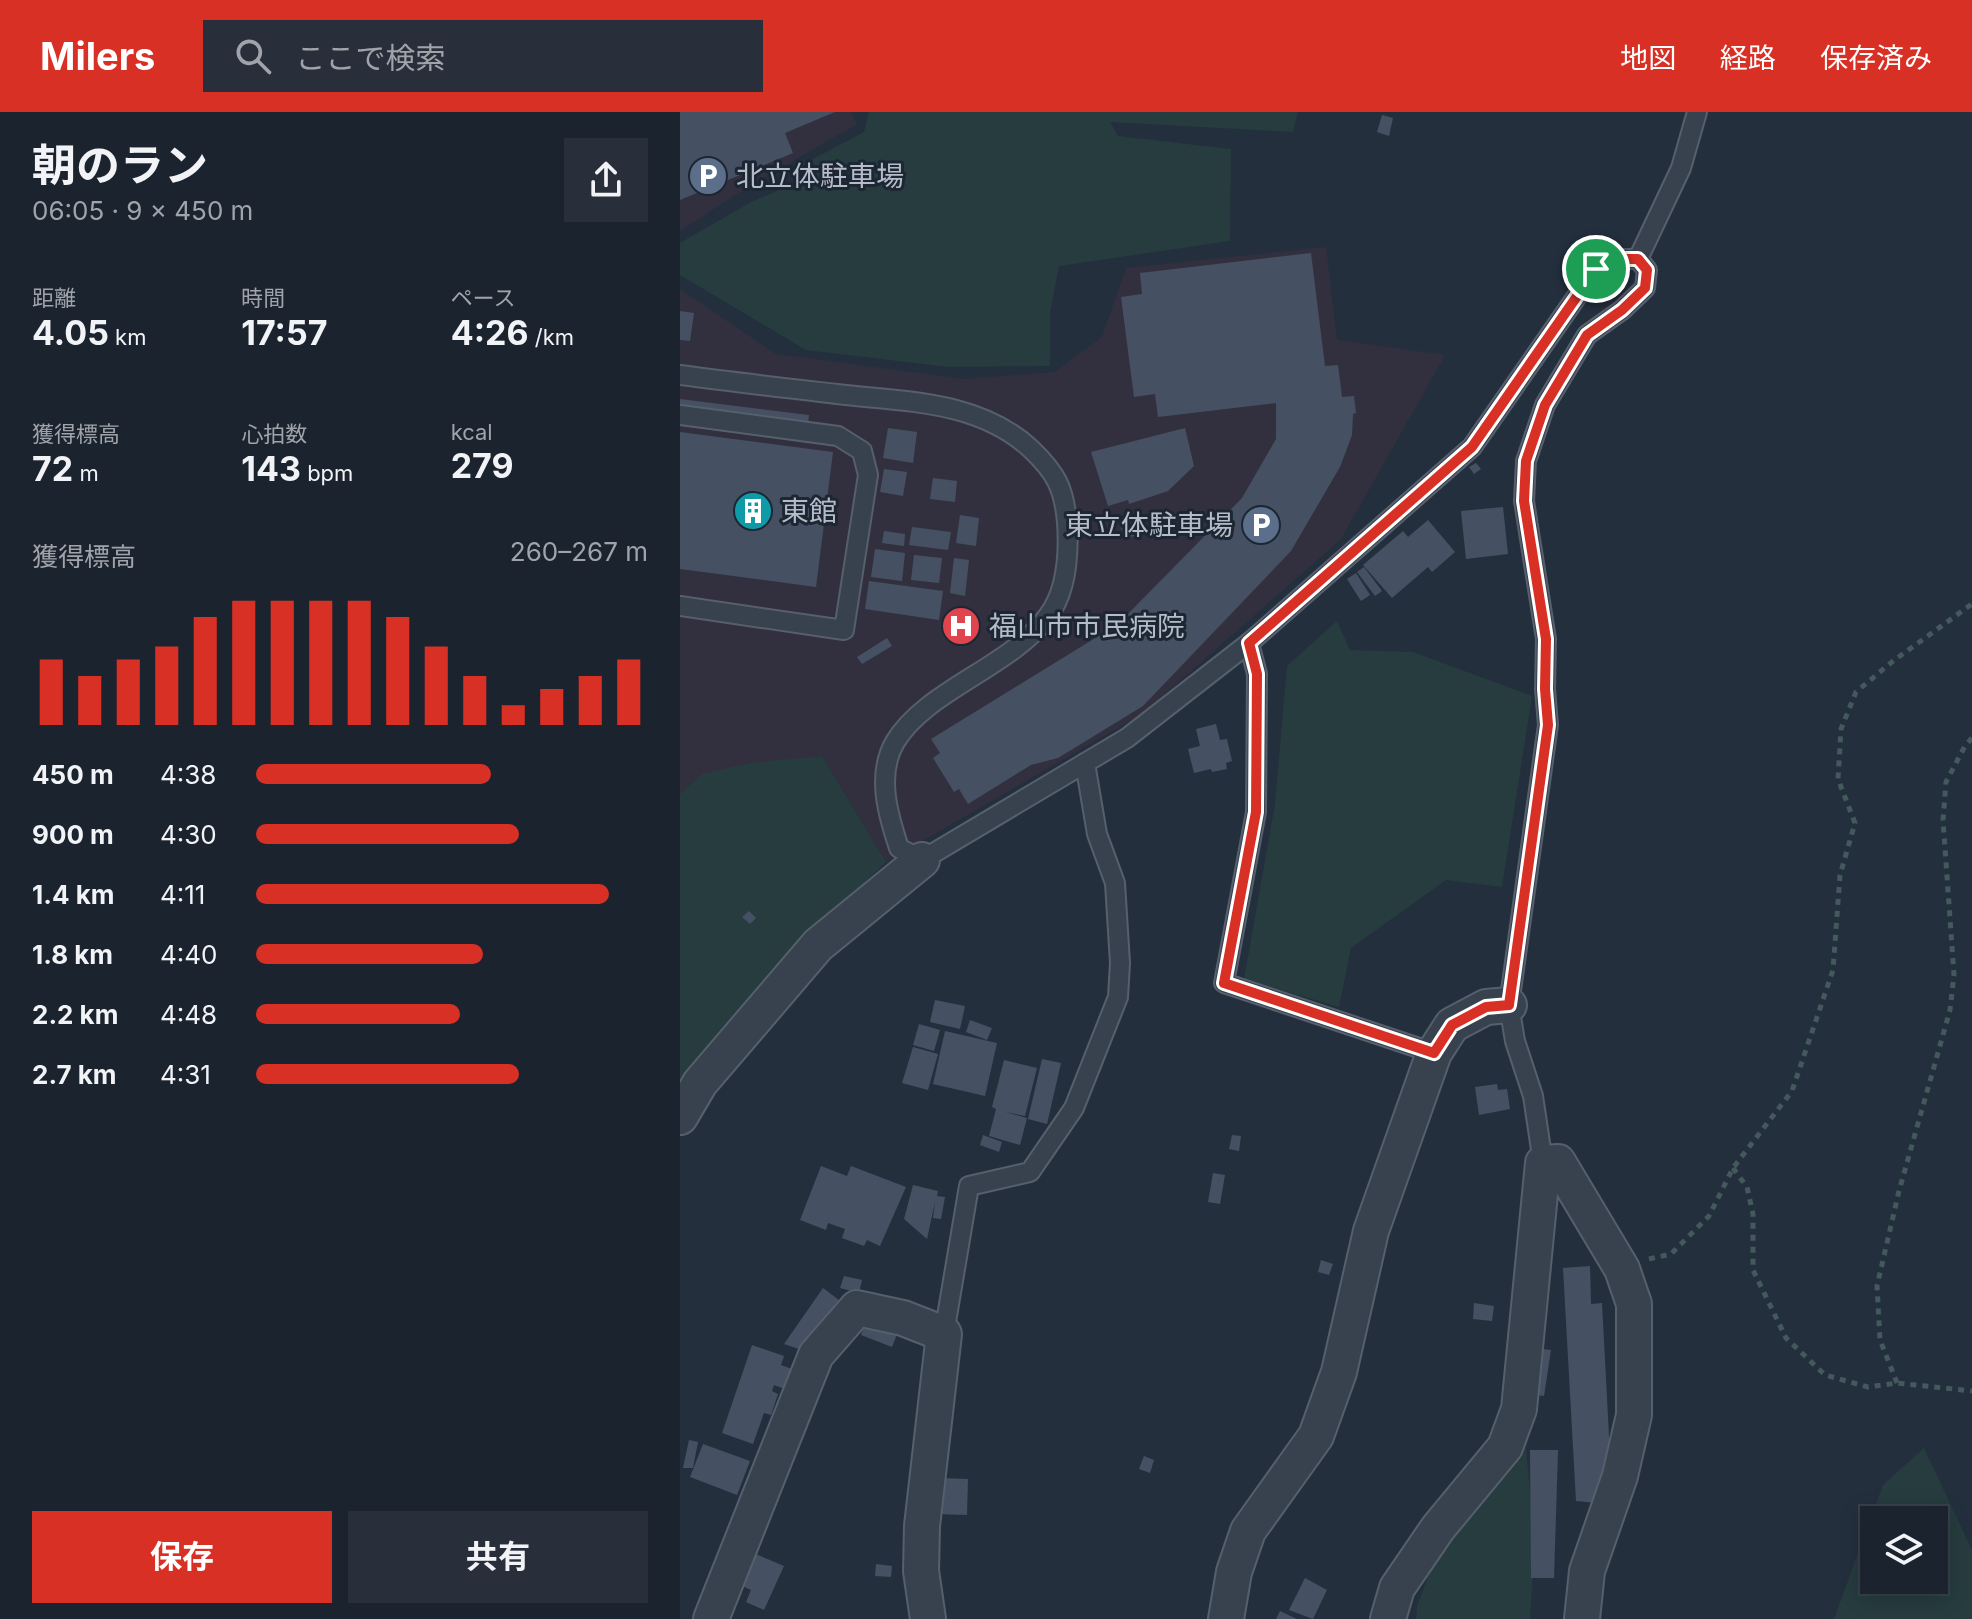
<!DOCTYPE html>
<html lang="ja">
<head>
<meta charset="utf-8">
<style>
  :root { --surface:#1b232e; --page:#282f3a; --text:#f1f3f6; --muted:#a0a4aa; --line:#39404a; --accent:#d93025 }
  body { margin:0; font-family:Inter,"Noto Sans JP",sans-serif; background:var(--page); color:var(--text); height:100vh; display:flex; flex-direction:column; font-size:30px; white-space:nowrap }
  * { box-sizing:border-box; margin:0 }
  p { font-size:26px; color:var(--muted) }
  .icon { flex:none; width:44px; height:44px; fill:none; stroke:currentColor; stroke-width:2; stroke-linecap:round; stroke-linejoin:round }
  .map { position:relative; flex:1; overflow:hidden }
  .details { display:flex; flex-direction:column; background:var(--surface); width:680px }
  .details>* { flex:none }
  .fabs { position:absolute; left:1180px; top:1394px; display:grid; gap:16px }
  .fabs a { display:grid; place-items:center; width:88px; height:88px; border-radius:0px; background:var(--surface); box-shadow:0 4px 20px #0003,0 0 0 2px var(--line); font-size:40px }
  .pin { position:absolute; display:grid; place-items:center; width:68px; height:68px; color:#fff; margin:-34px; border:4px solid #fff; border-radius:50%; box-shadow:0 2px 8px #0007 }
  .round { display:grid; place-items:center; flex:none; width:84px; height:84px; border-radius:0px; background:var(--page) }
  .summary { display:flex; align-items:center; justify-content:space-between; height:136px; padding:0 32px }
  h1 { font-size:44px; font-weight:700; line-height:60px }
  .metrics { display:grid; grid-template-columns:repeat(3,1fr); gap:12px; height:136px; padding:8px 32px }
  .metrics div { display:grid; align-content:center }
  .metrics b { font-size:34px; font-weight:700 }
  .metrics small { font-size:22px; font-weight:400 }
  .metrics p { font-size:22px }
  .chart { height:224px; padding:16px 32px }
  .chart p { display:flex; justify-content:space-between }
  .chart svg { width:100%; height:144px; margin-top:8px; stroke:var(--accent); stroke-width:6 }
  .cta { display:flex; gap:16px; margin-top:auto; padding:16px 32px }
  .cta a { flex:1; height:92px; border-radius:0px; background:var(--accent); color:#fff; font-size:32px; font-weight:700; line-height:92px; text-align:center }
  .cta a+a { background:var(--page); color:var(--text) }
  ul { padding:0 32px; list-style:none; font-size:26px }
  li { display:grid; grid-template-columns:128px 96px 1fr; align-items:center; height:60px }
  li i { height:20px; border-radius:10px; background:var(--accent) }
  header { display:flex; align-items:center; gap:48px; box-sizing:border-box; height:112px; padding:0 40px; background:var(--accent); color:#fff }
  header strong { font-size:38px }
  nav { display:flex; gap:44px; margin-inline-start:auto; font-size:28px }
  .search { width:560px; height:72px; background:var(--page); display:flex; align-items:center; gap:20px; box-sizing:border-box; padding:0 28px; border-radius:0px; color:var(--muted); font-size:30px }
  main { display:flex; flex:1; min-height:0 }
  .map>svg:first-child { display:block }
  .medical { fill:#32303f }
  .green { fill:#263c3f; fill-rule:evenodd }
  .building { fill:#455162 }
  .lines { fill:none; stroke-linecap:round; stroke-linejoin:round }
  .lane-casing { stroke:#565f6c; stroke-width:22 }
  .street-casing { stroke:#565f6c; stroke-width:38 }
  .path { stroke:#44595c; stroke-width:5; stroke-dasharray:6 6; stroke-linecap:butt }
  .lane { stroke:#38414e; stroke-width:18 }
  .street { stroke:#38414e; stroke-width:34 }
  .route-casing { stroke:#fff; stroke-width:16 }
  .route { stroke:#d93025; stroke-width:10 }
  .labels { text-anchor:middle; stroke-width:6; stroke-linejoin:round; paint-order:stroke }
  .poi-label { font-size:28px; fill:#b4bcc9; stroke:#1d2633; text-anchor:start }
</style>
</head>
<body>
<header>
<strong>Milers</strong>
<div class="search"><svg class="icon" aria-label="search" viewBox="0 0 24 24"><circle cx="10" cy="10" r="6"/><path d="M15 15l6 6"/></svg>ここで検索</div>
<nav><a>地図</a><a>経路</a><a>保存済み</a></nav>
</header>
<main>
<section class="details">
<div class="summary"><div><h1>朝のラン</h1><p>06:05 · 9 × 450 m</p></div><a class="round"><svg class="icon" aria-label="share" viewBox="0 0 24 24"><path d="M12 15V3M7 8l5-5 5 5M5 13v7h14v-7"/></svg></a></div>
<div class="metrics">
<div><p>距離</p><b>4.05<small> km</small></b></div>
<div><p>時間</p><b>17:57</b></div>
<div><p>ペース</p><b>4:26<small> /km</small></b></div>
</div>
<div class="metrics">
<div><p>獲得標高</p><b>72<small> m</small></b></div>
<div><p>心拍数</p><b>143<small> bpm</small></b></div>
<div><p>kcal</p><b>279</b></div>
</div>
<div class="chart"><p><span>獲得標高</span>260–267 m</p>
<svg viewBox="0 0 160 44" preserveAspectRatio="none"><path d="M5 44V24M15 44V29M25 44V24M35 44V20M45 44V11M55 44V6M65 44V6M75 44V6M85 44V6M95 44V11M105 44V20M115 44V29M125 44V38M135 44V33M145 44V29M155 44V24"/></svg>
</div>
<ul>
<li><b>450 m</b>4:38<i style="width:60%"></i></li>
<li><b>900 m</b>4:30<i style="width:67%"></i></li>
<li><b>1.4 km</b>4:11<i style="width:90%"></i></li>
<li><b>1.8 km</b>4:40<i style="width:58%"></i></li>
<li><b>2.2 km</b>4:48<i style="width:52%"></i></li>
<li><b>2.7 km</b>4:31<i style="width:67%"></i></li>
</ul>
<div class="cta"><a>保存</a><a>共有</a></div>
</section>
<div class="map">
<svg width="1292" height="1507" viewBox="0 0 1292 1507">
  <rect width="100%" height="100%" fill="#242f3e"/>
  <g class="medical">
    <polygon points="0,0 171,0 177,12 66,76 0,119"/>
    <polygon points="646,135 657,228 765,243 661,427 462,602 206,750 142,644 22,662 0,682 0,177 96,242 284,267 375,260 422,225 446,156"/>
  </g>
  <g class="green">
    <polygon points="189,0 618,0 613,20 430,10 438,24 551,37 550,129 379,154 370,201 370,254 268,255 126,238 0,163 0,131 71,90 122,68 114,57 184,20"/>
    <polygon points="657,509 670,538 733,540 852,584 822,775 766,768 671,836 659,895 564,867 595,692 607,554"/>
    <polygon points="142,644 206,750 91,862 0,978 0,682 22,662 69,651"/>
    <polygon points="845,1327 855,1429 850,1507 736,1507 737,1494 765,1421"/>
    <path d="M1244,1336L1292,1438V1507H1154L1203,1373ZM1194,1408H1254V1468H1194Z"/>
  </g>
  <g class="building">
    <polygon points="0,0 155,0 105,21 113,41 0,88"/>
    <polygon points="702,3 713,6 709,24 697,20"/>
    <polygon points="631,141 645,254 658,253 662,285 674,284 676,301 673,302 672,323 660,355 611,439 463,594 378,646 351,653 288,692 279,677 274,680 253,646 260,641 251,627 438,512 562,386 596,327 596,291 478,305 475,282 454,285 441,185 462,182 460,161"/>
    <polygon points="0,199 14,201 10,229 0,228"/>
    <polygon points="0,287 129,303 126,330 0,314"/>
    <polygon points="208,316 237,320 233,351 203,346"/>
    <polygon points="505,316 514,354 488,379 449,392 448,388 428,394 411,340"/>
    <polygon points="0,320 153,340 136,475 0,457"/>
    <polygon points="796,351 801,357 794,362 789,355"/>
    <polygon points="204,357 227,360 223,384 200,380"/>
    <polygon points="253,366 277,369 275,390 250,387"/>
    <polygon points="823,395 828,442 786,447 781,399"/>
    <polygon points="280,403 299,406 296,434 276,431"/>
    <polygon points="452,408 455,424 443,426 440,410"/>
    <polygon points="748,408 775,440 752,460 748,455 712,486 683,453 723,419 728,425"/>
    <polygon points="232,415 271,420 268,438 229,433"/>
    <polygon points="204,419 225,422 224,434 202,431"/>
    <polygon points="195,437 225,441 222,469 191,465"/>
    <polygon points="234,443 262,446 259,471 231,468"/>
    <polygon points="274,446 289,448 285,484 270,481"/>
    <polygon points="684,455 702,479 695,484 677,460"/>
    <polygon points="676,461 690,483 681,489 667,467"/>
    <polygon points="189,469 263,479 259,508 185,497"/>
    <polygon points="207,526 212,534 182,552 177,545"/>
    <polygon points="536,612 540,628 547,627 552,649 546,651 547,657 532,660 531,657 514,661 508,637 520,634 516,617"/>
    <polygon points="69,799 76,806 70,812 62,805"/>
    <polygon points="255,888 285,894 280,917 250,910"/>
    <polygon points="290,908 312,916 307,928 286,920"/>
    <polygon points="239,912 260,918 254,939 233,933"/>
    <polygon points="265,919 317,931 305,984 253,972"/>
    <polygon points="233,935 258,942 248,978 222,971"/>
    <polygon points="362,947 381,951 367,1012 348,1007"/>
    <polygon points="324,948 357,956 345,1004 325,1000 347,1006 340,1033 309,1024 316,997 312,995"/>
    <polygon points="817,972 818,978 827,977 830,997 799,1003 795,975"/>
    <polygon points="303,1023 322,1030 319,1040 300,1033"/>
    <polygon points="552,1023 561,1024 559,1039 549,1037"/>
    <polygon points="141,1054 167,1064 171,1054 226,1075 200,1134 187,1128 184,1134 162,1126 165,1117 148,1111 146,1118 120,1108"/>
    <polygon points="533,1061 545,1063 540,1092 528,1090"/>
    <polygon points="233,1073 258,1079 257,1084 265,1085 261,1107 253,1106 255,1090 247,1127 224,1107"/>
    <polygon points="641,1148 653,1152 649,1163 638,1160"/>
    <polygon points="910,1154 911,1192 922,1191 930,1343 917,1391 896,1389 883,1156"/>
    <polygon points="164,1164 182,1168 179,1181 160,1176"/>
    <polygon points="143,1176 159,1188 152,1199 155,1202 128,1240 104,1232"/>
    <polygon points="794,1191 814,1194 812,1209 793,1207"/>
    <polygon points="188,1205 219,1217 212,1235 181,1223"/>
    <polygon points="72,1233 104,1244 101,1253 112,1257 105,1277 94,1273 92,1279 98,1282 91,1303 84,1301 73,1332 42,1321"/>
    <polygon points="862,1237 871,1238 864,1284 855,1283"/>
    <polygon points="9,1328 18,1330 13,1356 3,1356"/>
    <polygon points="23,1332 70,1349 57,1383 10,1365"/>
    <polygon points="850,1338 878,1338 874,1466 851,1466"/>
    <polygon points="464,1344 474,1348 470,1361 459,1357"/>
    <polygon points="259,1366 288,1367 287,1403 257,1402"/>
    <polygon points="71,1440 104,1454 84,1498 66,1490 71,1478 58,1472"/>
    <polygon points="196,1452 212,1454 211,1465 195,1464"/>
    <polygon points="625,1466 647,1478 633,1507 609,1498"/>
    <polygon points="600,1499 617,1507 596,1507"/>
  </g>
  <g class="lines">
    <g class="lane-casing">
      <g id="lane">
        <polyline points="958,147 1001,56 1017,0"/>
        <path d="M0,263C52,270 105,276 157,282C225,290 298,288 351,337C376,361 384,376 387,410C389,440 387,479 368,504C331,555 246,578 215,630C196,663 208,703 219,736L242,748L447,626L569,531L792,335L916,157L939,147H958L967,158L965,176L942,198L907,223L865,293L846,349L844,389L866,527L865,577L868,613L829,893L835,929L853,984L863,1051"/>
        <polyline points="0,303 158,324 182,339 188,363 164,518 0,494"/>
        <polyline points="569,531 577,562 576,700 544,871 754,941"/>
        <polyline points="264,1222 289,1074 350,1060 394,996 438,885 440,851 435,771 417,722 405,651"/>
      </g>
    </g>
    <g class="street-casing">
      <g id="street">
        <polyline points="0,1005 20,971 138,833 242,748"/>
        <polyline points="31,1507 136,1243 177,1196 223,1206 264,1222 242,1414 241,1459 248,1507"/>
        <polyline points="546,1507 554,1460 568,1419 636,1324 659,1260 691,1119 754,941 772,913 806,895 829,893"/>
        <polyline points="708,1507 717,1476 758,1416 825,1335 839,1297 863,1051 878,1050 942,1157 954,1192 954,1303 940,1364 907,1459 902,1507"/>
      </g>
    </g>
    <g class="path">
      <polyline points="1053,1056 1067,1075 1073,1102 1073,1158 1106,1226 1145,1263 1188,1275 1217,1271 1292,1279"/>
      <polyline points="969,1147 991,1142 1029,1104 1053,1056 1112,979 1153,858 1160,763 1175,711 1158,667 1161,617 1176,580 1213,549 1292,492"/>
      <polyline points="1217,1271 1200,1228 1197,1174 1219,1079 1270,898 1274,863 1263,708 1266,670 1285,634 1292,626"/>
    </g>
    <use href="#lane" class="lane"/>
    <use href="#street" class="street"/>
  </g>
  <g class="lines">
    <g class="route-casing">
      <polygon id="route" points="939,147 958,147 967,158 965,176 942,198 907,223 865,293 846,349 844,389 866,527 865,577 868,613 829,893 806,895 772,913 754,941 544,871 576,700 577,562 569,531 792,335 916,157"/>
    </g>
    <use href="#route" class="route"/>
  </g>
  <defs>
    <g id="parking-disc" transform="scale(2)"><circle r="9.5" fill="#5c6f8a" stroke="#1d2633"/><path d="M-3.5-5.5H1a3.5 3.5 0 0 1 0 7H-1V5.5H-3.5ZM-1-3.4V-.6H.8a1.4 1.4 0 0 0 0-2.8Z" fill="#fff"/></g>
    <g id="building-disc" transform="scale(2)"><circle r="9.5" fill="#0f9aa8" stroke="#1d2633"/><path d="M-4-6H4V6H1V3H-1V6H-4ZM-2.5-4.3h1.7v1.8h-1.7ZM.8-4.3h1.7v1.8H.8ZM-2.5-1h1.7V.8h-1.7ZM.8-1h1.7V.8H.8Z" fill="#fff"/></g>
    <g id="hospital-disc" transform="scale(2)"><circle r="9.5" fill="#e0444e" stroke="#1d2633"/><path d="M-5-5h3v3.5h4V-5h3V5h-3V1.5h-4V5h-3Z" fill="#fff"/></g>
  </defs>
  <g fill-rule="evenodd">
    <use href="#parking-disc" x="28" y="64"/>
    <use href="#building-disc" x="73" y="399"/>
    <use href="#parking-disc" x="581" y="413"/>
    <use href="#hospital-disc" x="281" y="514"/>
  </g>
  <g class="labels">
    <g class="poi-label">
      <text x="56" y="74">北立体駐車場</text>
      <text x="101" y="409">東館</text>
      <text x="553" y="423" text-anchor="end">東立体駐車場</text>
      <text x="309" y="524">福山市市民病院</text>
    </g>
  </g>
</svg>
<div class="fabs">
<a><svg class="icon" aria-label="layers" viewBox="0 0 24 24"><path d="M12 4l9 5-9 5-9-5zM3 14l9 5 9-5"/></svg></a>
</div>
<div class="pin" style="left:916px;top:157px;background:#1e9e55"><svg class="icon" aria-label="arrive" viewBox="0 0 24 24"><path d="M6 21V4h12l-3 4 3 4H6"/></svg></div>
</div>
</main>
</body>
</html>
